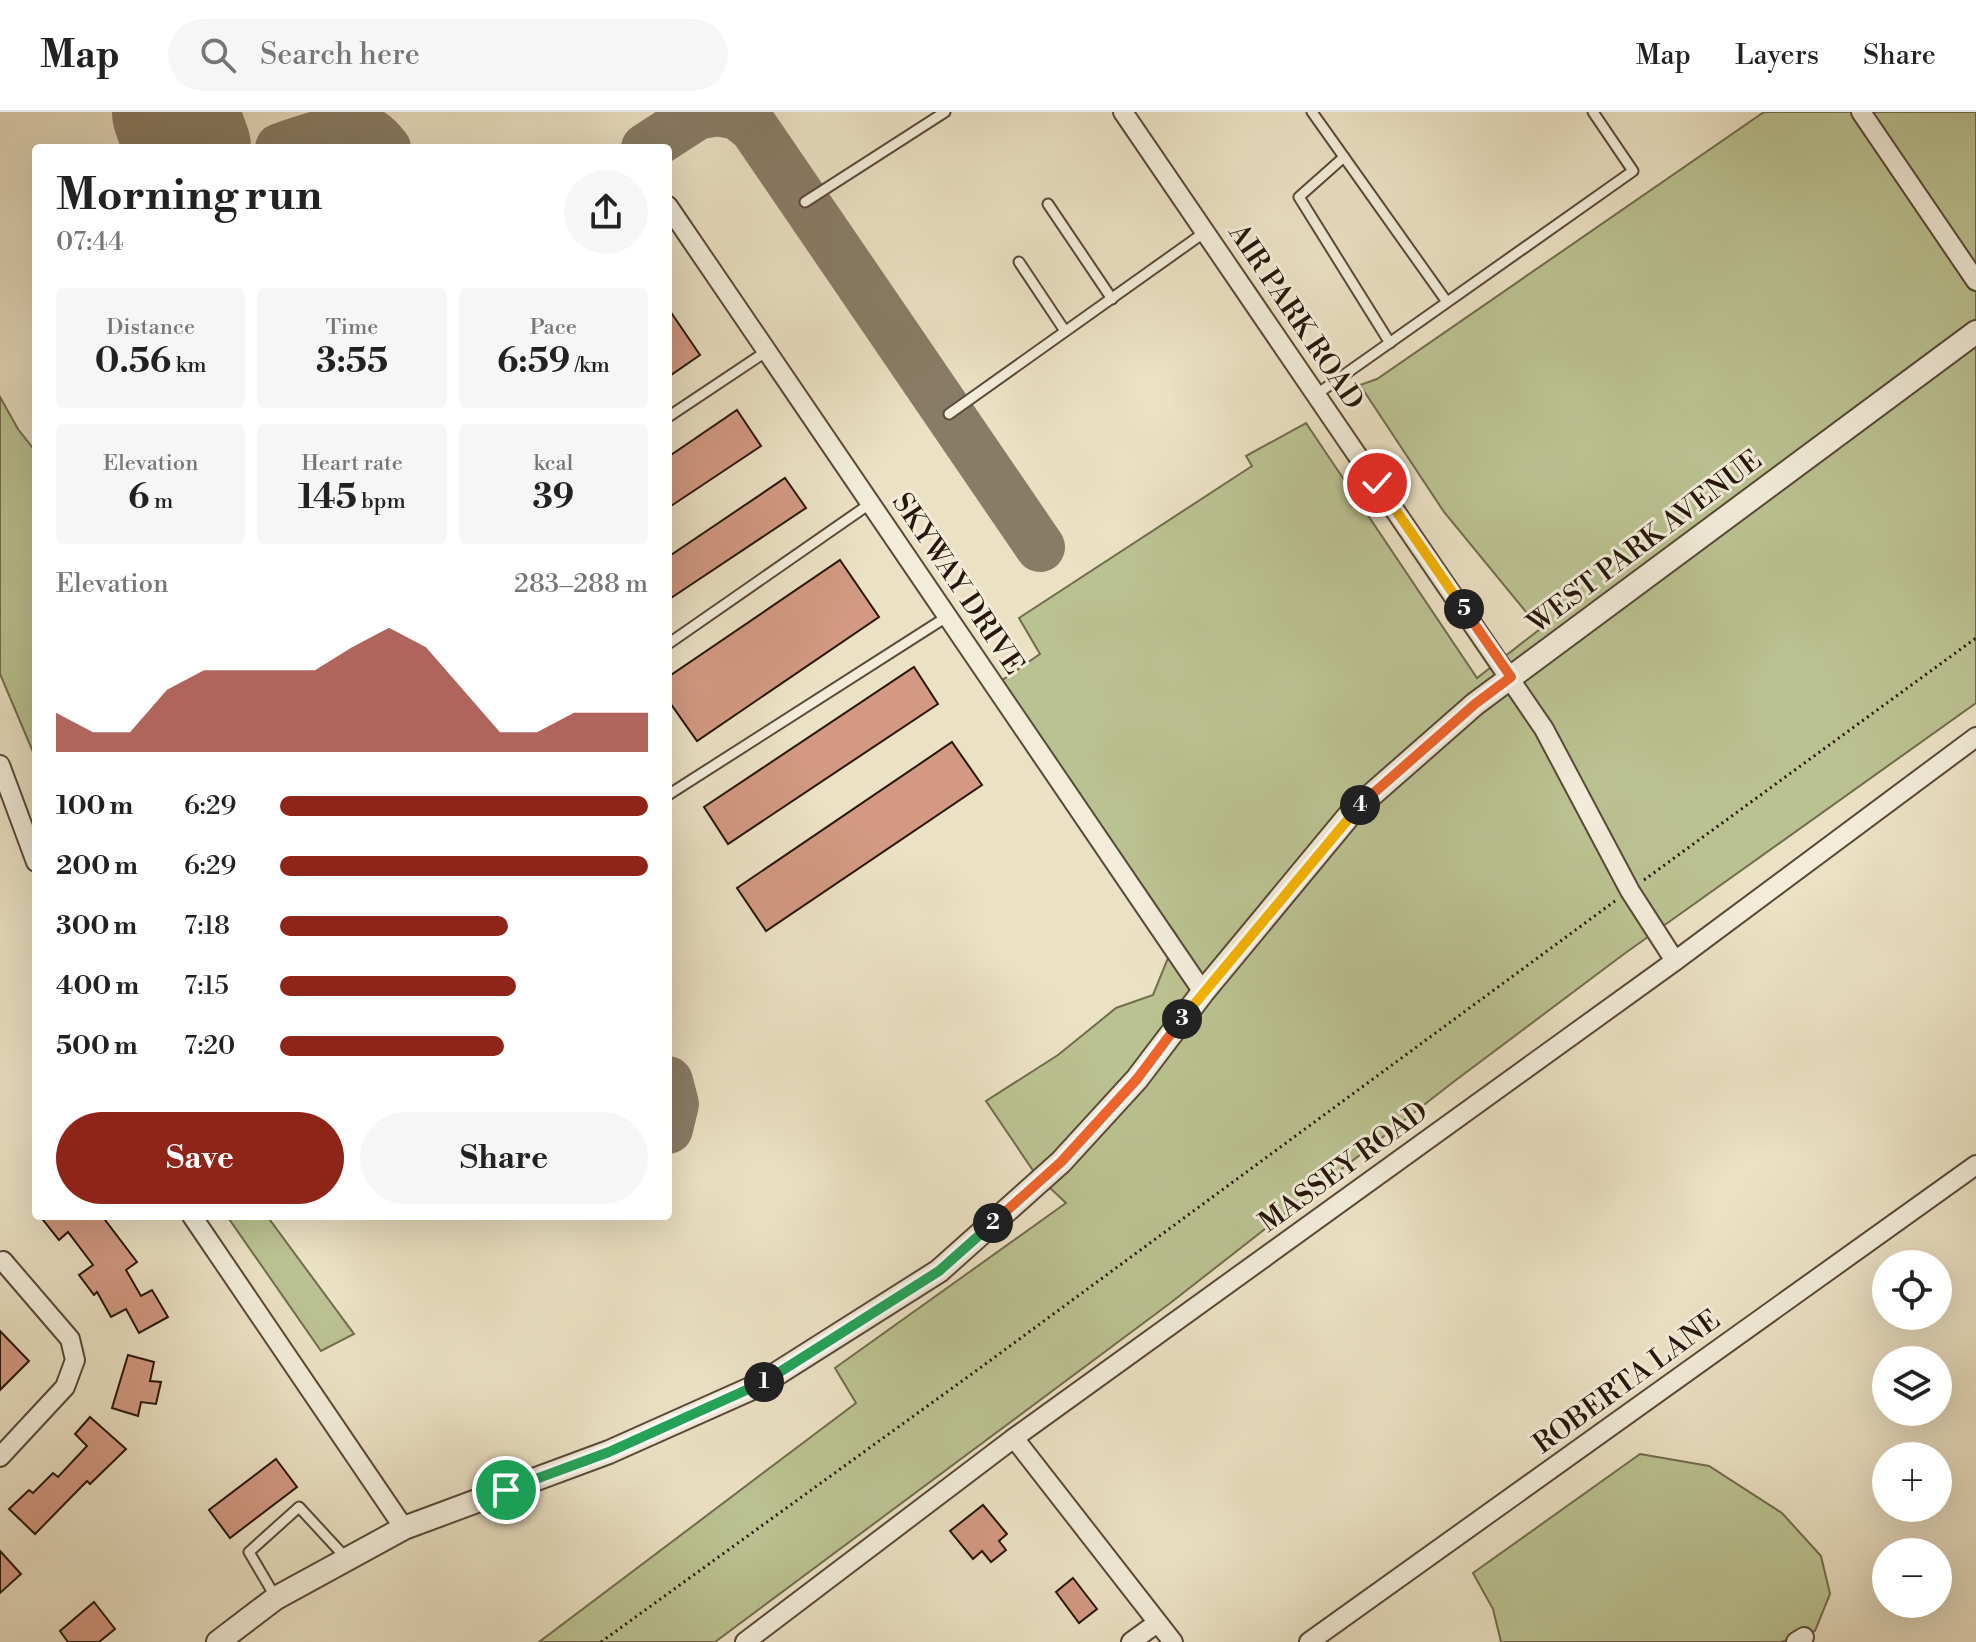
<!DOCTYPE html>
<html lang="en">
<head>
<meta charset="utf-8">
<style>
  :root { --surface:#fff; --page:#f6f6f6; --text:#222; --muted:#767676; --line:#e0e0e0; --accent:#8f2418 }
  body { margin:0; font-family:"Libre Bodoni",serif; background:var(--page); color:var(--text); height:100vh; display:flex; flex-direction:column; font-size:30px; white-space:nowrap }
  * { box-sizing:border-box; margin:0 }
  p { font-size:26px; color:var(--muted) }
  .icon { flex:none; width:44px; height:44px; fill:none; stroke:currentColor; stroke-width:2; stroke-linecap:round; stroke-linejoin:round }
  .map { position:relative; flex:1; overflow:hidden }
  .side { position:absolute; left:32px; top:32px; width:640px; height:1076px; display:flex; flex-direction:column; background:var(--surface); border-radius:8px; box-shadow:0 8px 32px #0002 }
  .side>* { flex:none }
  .fabs { position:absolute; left:1872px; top:1138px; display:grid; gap:16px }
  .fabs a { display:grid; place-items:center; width:80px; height:80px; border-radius:50%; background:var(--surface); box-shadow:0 8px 32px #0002; font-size:40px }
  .pin { position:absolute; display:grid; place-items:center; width:68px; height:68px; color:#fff; margin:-34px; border:4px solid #fff; border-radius:50%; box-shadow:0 2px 8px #0007 }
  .km { position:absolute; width:40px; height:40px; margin:-20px; border-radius:50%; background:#222; color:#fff; font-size:22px; line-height:40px; text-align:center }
  .round { display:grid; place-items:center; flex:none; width:84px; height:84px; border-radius:42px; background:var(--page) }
  .headline { display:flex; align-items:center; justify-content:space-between; height:136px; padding:0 24px }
  h1 { font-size:44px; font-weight:800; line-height:60px }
  .figures { display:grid; grid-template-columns:repeat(3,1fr); gap:12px; height:136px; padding:8px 24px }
  .figures div { display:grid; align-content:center; border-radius:8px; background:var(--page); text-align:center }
  .figures b { font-size:34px; font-weight:800 }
  .figures small { font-size:22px; font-weight:400 }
  .figures p { font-size:22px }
  .chart { height:224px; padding:16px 24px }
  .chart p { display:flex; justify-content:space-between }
  .chart svg { width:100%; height:144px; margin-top:8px; fill:var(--accent); opacity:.7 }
  .cta { display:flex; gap:16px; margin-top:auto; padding:16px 24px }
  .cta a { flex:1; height:92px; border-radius:48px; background:var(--accent); color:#fff; font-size:32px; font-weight:800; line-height:92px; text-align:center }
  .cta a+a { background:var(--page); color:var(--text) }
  ul { padding:0 24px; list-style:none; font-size:26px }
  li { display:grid; grid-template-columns:128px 96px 1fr; align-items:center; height:60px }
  li i { height:20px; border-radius:10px; background:var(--accent) }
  header { display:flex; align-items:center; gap:48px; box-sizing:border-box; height:112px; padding:0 40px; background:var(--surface); border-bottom:2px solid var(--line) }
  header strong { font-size:38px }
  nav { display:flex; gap:44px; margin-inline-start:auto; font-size:28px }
  .search { width:560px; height:72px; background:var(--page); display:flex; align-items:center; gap:20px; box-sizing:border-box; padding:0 28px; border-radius:44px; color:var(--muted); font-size:30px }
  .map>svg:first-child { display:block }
  .green { fill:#bbc291; stroke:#716c4d; stroke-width:2 }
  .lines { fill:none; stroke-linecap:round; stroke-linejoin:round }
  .taxiway { stroke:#897c66; stroke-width:50 }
  .runway { stroke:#897c66; stroke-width:126 }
  .building { fill:#d39982; stroke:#271609; stroke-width:2 }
  .service-casing { stroke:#584938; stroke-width:13 }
  .minor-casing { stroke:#584938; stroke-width:22 }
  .tertiary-casing { stroke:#584938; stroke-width:26 }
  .path { stroke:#271609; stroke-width:3; stroke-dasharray:2 4; stroke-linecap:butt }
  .service { stroke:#f2ecd9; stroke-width:9 }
  .minor { stroke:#f2ecd9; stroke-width:18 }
  .tertiary { stroke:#f2ecd9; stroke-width:22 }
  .split-1-casing { stroke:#fff; stroke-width:16 }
  .split-2-casing { stroke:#fff; stroke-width:16 }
  .split-3-casing { stroke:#fff; stroke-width:16 }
  .split-4-casing { stroke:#fff; stroke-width:16 }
  .split-5-casing { stroke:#fff; stroke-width:16 }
  .split-6-casing { stroke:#fff; stroke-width:16 }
  .split-1 { stroke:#22a559; stroke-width:10 }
  .split-2 { stroke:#22a559; stroke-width:10 }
  .split-3 { stroke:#f0652b; stroke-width:10 }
  .split-4 { stroke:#f5b400; stroke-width:10 }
  .split-5 { stroke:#f0652b; stroke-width:10 }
  .split-6 { stroke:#f5b400; stroke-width:10 }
  .labels { text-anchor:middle; stroke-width:6; stroke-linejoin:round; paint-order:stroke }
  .street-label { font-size:28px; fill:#271609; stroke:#f2ecd9 }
</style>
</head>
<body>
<header>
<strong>Map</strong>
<div class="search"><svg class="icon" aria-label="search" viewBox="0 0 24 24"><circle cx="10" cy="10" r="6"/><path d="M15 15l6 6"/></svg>Search here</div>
<nav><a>Map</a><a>Layers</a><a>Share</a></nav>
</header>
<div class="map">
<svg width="1976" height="1530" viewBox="0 0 1976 1530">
  <rect width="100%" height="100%" fill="#ebe1c4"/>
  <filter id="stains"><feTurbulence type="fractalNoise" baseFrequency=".0025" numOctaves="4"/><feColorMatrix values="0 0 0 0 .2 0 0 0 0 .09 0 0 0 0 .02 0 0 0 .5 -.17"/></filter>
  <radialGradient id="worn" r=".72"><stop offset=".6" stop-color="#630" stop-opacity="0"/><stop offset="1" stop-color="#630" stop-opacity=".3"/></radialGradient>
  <g class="green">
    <polygon points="1764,0 1976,0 1976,207 1469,583 1129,960 1054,1042 1034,1060 986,989 1058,943 1116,896 1153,883 1177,824 998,571 1040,542 1019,506 1252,354 1246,344 1306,311 1477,566 1540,517 1444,400 1360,273 1377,267"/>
    <polygon points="1976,233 1976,591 1624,842 1452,971 1169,1192 715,1530 539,1530 856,1291 835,1256 1066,1091 1049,1075 1210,887 1358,709 1481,601"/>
    <polygon points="0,285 18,317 36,340 36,647 0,562"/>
    <polygon points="227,1104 267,1104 354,1222 321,1239"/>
    <polygon points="1640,1342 1709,1354 1782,1401 1821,1444 1830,1482 1815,1519 1781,1530 1501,1530 1493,1497 1473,1461"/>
  </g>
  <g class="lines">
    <g class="taxiway">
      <polyline points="721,0 738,3 754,16 1040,435"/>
      <path d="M280,36C300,29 347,12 367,19C374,22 382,31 386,36"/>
      <polyline points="646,36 697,3 713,0"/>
      <polyline points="668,969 674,992 668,1017"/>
    </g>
    <polyline class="runway" points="175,0 188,36"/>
  </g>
  <g class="building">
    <polygon points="668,196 700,243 668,265"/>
    <polygon points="737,298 761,334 668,396 668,345"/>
    <polygon points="785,366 806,396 668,488 668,445"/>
    <polygon points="840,448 879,505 697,629 668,588 668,565"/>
    <polygon points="914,555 938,592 728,732 704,695"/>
    <polygon points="952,630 982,673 766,819 737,776"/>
    <polygon points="40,1104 102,1104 137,1150 126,1158 141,1184 152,1178 168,1205 139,1221 126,1197 111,1205 97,1180 94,1183 79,1163 93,1153 68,1120 59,1128"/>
    <polygon points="0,1219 29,1249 0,1278"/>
    <polygon points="128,1243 154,1250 150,1269 161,1270 156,1292 141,1290 138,1304 112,1296"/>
    <polygon points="90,1305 126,1337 90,1372 87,1369 35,1422 9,1397 29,1378 33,1381 53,1361 58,1365 87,1334 75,1322"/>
    <polygon points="276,1347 297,1375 230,1426 209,1398"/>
    <polygon points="983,1393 1007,1422 999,1429 1006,1438 991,1450 982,1439 973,1447 950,1419"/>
    <polygon points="0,1439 21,1462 0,1481"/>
    <polygon points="1073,1466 1097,1497 1079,1511 1056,1480"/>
    <polygon points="94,1490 115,1517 99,1530 68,1530 60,1519"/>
  </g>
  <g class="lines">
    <g class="service-casing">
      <g id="service">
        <polyline points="1312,0 1447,190"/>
        <polyline points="1344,45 1299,85 1390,231"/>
        <polyline points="805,90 945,0"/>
        <polyline points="1048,92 1112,187"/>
        <polyline points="1019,150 1065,219"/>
        <polyline points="1317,282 1633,59 1593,0"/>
        <polyline points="949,302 1205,120"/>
        <polyline points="668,305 767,239"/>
        <polyline points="668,532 871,391"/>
        <polyline points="668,683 948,504"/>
        <polyline points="276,1486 249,1440 299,1395 347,1447"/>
      </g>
    </g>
    <g class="minor-casing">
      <g id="minor">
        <polyline points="1123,0 1544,617 1630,779 1675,849"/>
        <polyline points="1861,0 1976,169"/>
        <polyline points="668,94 1203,880"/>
        <polyline points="0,653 36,750"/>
        <polyline points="192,1104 404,1416"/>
        <polyline points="1014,1326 1173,1530"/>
        <polyline points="0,1345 65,1275 75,1248 70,1227 3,1149"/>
        <polyline points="745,1530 1014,1326 1675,849 1976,625"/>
        <polyline points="1131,1530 1157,1511"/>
        <polyline points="1309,1530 1976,1053"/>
        <polyline points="1796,1530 1804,1525"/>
      </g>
    </g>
    <g class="tertiary-casing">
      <polyline id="tertiary" points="218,1530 276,1486 404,1416 609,1340 759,1273 939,1159 1061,1050 1137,967 1203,880 1352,700 1475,592 1976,220"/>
    </g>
    <g class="path">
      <polyline points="1644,768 1976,526"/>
      <polyline points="601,1530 980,1256 1615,789"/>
    </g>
    <use href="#service" class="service"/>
    <use href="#minor" class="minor"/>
    <use href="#tertiary" class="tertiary"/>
  </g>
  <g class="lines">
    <g class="split-1-casing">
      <polyline id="split-1" points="506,1378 609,1340 764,1270"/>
    </g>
    <g class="split-2-casing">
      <polyline id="split-2" points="764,1270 939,1159 993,1111"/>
    </g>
    <g class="split-3-casing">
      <polyline id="split-3" points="993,1111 1061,1050 1137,967 1182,907"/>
    </g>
    <g class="split-4-casing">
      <polyline id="split-4" points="1182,907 1360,693"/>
    </g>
    <g class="split-5-casing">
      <polyline id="split-5" points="1360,693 1475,592 1511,565 1464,497"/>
    </g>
    <g class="split-6-casing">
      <polyline id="split-6" points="1377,371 1464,497"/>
    </g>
    <use href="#split-1" class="split-1"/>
    <use href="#split-2" class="split-2"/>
    <use href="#split-3" class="split-3"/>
    <use href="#split-4" class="split-4"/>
    <use href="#split-5" class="split-5"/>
    <use href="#split-6" class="split-6"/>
  </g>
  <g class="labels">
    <g class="street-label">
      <text transform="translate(1297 204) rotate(56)" y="10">AIR PARK ROAD</text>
      <text transform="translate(1644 429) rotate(-37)" y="10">WEST PARK AVENUE</text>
      <text transform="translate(959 471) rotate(56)" y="10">SKYWAY DRIVE</text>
      <text transform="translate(1343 1054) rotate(-36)" y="10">MASSEY ROAD</text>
      <text transform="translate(1626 1269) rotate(-36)" y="10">ROBERTA LANE</text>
    </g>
  </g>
  <rect width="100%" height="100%" filter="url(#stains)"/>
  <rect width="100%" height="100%" fill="url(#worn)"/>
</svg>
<div class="fabs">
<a><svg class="icon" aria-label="locate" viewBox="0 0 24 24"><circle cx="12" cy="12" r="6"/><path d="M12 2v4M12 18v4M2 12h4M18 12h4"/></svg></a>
<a><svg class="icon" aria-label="layers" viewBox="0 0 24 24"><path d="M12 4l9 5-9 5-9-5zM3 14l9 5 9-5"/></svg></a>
<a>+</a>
<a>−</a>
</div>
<div class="pin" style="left:506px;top:1378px;background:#1e9e55"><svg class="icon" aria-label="arrive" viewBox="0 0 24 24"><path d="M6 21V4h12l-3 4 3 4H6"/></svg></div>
<div class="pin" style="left:1377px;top:371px;background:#d93025"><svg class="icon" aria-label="check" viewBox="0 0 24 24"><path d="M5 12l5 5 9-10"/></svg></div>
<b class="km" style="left:764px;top:1270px">1</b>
<b class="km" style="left:993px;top:1111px">2</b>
<b class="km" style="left:1182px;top:907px">3</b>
<b class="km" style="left:1360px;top:693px">4</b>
<b class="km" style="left:1464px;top:497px">5</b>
<section class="side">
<div class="headline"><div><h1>Morning run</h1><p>07:44</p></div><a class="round"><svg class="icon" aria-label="share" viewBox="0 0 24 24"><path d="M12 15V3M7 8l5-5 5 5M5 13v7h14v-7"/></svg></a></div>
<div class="figures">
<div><p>Distance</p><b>0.56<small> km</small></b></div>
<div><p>Time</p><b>3:55</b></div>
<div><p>Pace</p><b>6:59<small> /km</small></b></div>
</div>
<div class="figures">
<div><p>Elevation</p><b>6<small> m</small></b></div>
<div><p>Heart rate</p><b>145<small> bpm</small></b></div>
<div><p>kcal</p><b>39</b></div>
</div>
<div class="chart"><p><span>Elevation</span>283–288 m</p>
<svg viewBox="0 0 160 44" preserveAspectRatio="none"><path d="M0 44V32L10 38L20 38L30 25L40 19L50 19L60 19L70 19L80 12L90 6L100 12L110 25L120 38L130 38L140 32L150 32L160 32V44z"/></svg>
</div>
<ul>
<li><b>100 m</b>6:29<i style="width:100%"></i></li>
<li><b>200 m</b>6:29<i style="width:100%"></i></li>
<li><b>300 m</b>7:18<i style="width:62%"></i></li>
<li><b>400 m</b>7:15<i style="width:64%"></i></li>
<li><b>500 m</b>7:20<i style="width:61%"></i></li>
</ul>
<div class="cta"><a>Save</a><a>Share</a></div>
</section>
</div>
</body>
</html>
